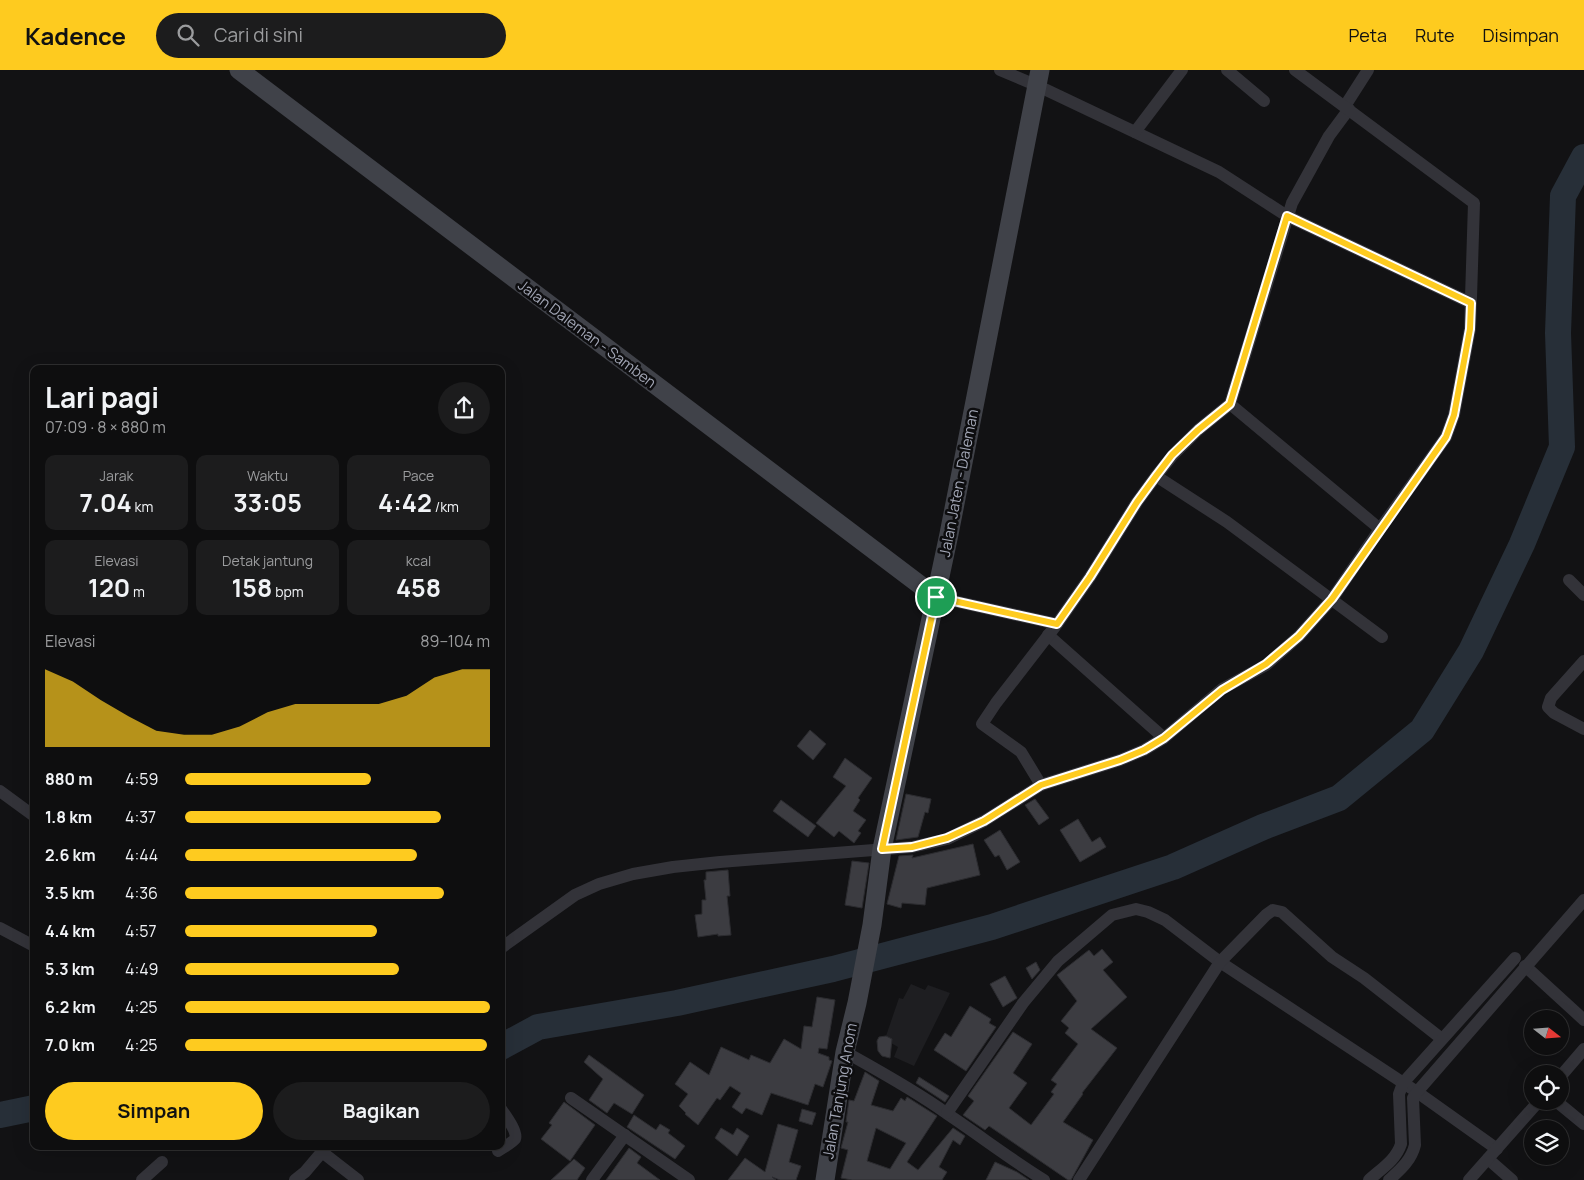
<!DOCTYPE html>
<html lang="id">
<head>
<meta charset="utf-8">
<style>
  :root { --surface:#0e0e0f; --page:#1c1c1d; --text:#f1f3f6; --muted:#9b9c9e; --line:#2e2e2f; --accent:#fecb1f }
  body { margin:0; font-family:Manrope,sans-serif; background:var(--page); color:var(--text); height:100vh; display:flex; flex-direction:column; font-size:19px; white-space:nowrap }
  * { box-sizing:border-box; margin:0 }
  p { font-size:16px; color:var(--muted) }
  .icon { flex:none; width:28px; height:28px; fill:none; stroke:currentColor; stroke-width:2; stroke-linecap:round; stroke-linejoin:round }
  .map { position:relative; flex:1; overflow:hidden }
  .details { position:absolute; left:30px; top:295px; width:475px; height:785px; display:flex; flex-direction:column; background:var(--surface); border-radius:10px; box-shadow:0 5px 20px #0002,0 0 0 1px var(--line) }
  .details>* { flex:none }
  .needle { width:32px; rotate:107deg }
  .controls { position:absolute; left:1524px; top:940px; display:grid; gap:10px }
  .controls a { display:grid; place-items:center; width:45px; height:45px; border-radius:50%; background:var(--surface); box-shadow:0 5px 20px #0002,0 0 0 1px var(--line); font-size:25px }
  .pin { position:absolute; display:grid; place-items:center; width:42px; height:42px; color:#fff; margin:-21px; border:2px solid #fff; border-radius:50%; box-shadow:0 1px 5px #0007 }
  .round { display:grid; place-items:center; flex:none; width:52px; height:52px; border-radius:26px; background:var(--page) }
  .overview { display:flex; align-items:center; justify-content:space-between; height:85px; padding:0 15px }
  h1 { font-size:28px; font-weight:700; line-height:38px }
  .metrics { display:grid; grid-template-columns:repeat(3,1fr); gap:8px; height:85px; padding:5px 15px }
  .metrics div { display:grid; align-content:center; border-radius:10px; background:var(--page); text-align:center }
  .metrics b { font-size:25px; font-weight:700 }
  .metrics small { font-size:14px; font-weight:400 }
  .metrics p { font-size:14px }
  .chart { height:140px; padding:10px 15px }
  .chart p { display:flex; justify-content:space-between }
  .chart svg { width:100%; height:90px; margin-top:5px; fill:var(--accent); opacity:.7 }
  .cta { display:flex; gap:10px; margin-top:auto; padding:10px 15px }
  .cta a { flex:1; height:58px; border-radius:30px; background:var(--accent); color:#111; font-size:20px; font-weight:700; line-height:58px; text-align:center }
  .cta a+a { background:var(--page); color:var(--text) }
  ul { padding:0 15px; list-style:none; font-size:16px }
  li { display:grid; grid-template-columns:80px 60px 1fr; align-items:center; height:38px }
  li i { height:12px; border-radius:6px; background:var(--accent) }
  header { display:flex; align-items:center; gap:30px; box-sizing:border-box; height:70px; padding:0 25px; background:var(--accent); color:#111 }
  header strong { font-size:24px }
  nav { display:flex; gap:28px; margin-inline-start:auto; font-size:18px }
  .search { width:350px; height:45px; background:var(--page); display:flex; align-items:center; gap:12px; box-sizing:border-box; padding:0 18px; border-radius:28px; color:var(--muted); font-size:19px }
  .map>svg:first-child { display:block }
  .built { fill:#1e1e21 }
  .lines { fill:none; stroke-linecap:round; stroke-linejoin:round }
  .river { stroke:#272f38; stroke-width:26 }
  .building { fill:#3c3c41; stroke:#2c2c30; fill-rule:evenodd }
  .street { stroke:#333339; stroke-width:12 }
  .secondary { stroke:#404249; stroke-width:19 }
  .route-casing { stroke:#fff; stroke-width:10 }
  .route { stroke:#fecb1f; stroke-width:6 }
  .labels { text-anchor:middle; stroke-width:5; stroke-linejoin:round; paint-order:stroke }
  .street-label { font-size:15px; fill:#a2a6b5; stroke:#0d0d0f }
</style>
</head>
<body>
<header>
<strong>Kadence</strong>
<div class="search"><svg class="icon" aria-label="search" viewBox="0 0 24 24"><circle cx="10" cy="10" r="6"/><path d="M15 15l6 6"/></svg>Cari di sini</div>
<nav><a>Peta</a><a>Rute</a><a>Disimpan</a></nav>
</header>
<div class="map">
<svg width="1584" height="1110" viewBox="0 0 1584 1110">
  <rect width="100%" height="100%" fill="#121214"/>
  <polygon class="built" points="911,914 925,920 928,915 950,923 914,996 894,987 898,977 891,973 886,966 899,928 903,929"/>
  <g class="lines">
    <g class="river">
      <polyline points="501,977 538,957 677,933 833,899 992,857 1173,797 1263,757 1339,728 1422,660 1471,581 1522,474 1562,377 1558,263 1563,126 1584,87"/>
      <polyline points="0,1045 34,1038"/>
    </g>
  </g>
  <g class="building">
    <polygon points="810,660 826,674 813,690 797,676"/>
    <polygon points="845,688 872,708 858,728 860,730 853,741 866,750 858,761 861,763 854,773 839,761 834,767 816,753 846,716 833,707"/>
    <polygon points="906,724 931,729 928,743 925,742 918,767 896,770"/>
    <polygon points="1035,729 1049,748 1039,755 1025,735"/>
    <polygon points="781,730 816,756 808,767 773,741"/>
    <polygon points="1078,749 1092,772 1100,767 1106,777 1080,792 1060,760"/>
    <polygon points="1000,760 1020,792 1007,800 999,785 995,787 984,770"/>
    <polygon points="973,774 980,805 927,818 925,835 902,833 901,838 887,834 899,786 913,785 912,788"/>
    <polygon points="852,791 869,793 862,838 845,835"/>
    <polygon points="728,800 730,826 727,826 731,865 718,866 718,864 698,867 695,845 702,844 702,830 706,830 704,810 706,810 706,802"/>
    <polygon points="1102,879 1113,892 1103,900 1127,927 1091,959 1117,978 1082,1023 1083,1024 1063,1052 1093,1070 1071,1110 1068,1110 989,1056 985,1060 963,1045 974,1031 968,1026 1013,962 1032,974 1013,1003 1027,1013 1009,1038 1031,1055 1054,1024 1051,1022 1057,1014 1051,1010 1078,974 1065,963 1069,958 1061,951 1077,931 1057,905 1089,880 1094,886"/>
    <polygon points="1036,892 1040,900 1032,909 1026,898"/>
    <polygon points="1005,906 1017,928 1003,937 990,914"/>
    <polygon points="817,927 835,930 827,979 819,978 818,983 829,987 829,990 832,991 823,1017 815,1014 808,1035 771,1023 762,1045 746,1038 742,1044 732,1037 741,1023 730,1016 720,1030 717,1028 698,1055 685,1044 686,1043 679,1036 688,1024 675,1014 690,992 709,1005 721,977 749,990 751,985 770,993 784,969 801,979 804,956 812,957"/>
    <polygon points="970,936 991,949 989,953 996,957 966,1001 934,980 945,963 951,967"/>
    <polygon points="886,966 892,969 890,988 882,986 878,981 877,971 879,967"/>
    <polygon points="589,985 644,1025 632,1044 614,1033 607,1043 589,1030 603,1009 584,992"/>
    <path d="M865,1002L879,1011L871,1035L893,1041L901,1028L905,1031L907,1027L937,1046L907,1092L918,1100L953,1058L965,1066L960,1075L953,1070L939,1097L947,1102L942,1110H852L841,1108L848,1080L841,1078L848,1052H846L849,1030L854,1031ZM876,1058L906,1073L890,1099L867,1091Z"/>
    <polygon points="919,1007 949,1026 945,1032 916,1013"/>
    <polygon points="564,1032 595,1055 570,1091 541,1069 552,1055 549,1053"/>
    <polygon points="802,1039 816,1043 812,1055 799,1051"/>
    <polygon points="634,1045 656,1060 660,1054 670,1060 668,1063 685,1076 675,1089 627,1057"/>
    <polygon points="778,1054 798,1060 789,1092 801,1096 796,1110 780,1110 772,1107 776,1110 728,1110 745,1088 765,1102"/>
    <polygon points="721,1058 733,1065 737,1058 749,1066 737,1086 715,1068"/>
    <polygon points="629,1078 641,1087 637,1093 660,1110 606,1110"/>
    <polygon points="574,1089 585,1098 577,1110 551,1110"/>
    <polygon points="995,1092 1017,1102 1029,1110 986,1110"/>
  </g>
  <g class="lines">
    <g class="street">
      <polyline points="1000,0 1038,16 1219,102 1287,146 1471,233"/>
      <polyline points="1227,0 1264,31"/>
      <polyline points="1345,36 1368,0"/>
      <polyline points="1135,62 1182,0"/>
      <polyline points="1230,334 1380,459"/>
      <polyline points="1156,406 1227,452 1382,567"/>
      <polyline points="1569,510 1584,525"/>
      <polyline points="936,527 1057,554"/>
      <polyline points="1048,565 1164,668"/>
      <polyline points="1584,591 1551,628 1548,637 1554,643 1584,659"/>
      <polyline points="1041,715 1021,682 982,654 996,633 1057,554 1090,507 1137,432 1156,406 1173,385 1198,360 1230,334 1292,133 1329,66 1349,39"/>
      <polyline points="0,721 34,746"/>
      <polyline points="0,858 34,876"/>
      <polyline points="501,878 575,825 599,814 633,804 673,797 720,792 912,777 947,769 984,751 1041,715 1120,690 1144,680 1164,668 1222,619 1266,595 1299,566 1332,529 1380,459 1446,367 1454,345 1470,259 1474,133 1295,0"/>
      <polyline points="1525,896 1584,950"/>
      <path d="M845,982C879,1001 914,1020 946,1043C979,1065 1010,1089 1044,1110"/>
      <polyline points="1560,1007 1584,979"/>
      <polyline points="571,1028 689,1110"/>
      <polyline points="1556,1031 1584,1054"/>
      <polyline points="947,1043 1023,933 1058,891 1112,845 1136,839 1148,842 1165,850 1220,892 1417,1022 1497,1079"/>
      <path d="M498,1081C502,1078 512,1073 515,1069C518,1062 505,1045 501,1039"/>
      <polyline points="1488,1089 1512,1110"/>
      <polyline points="142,1110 162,1092"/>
      <polyline points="295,1110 305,1102 322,1082 358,1110"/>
      <polyline points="592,1110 625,1065"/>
      <polyline points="1079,1110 1220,892 1266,845 1273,840 1282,842 1332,887 1364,908 1442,969"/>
      <path d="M1369,1110C1381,1099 1396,1090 1401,1074L1399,1024L1403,1013L1515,888"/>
      <path d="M1389,1110C1400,1100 1411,1091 1415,1075L1413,1028L1417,1022L1584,830"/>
      <polyline points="1469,1110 1539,1031"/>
    </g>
    <g class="secondary">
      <polyline points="239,0 936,527"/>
      <polyline points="825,1110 845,982 857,933 872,855 882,779 949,464 1040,0"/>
    </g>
  </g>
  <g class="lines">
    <g class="route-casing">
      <polygon id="route" points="1287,146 1471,233 1470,259 1454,345 1446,367 1332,529 1299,566 1266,594 1222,620 1164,668 1144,680 1120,690 1041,715 984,751 947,768 912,777 882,779 936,527 1057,554 1090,507 1137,432 1156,406 1172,385 1198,360 1230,334"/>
    </g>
    <use href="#route" class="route"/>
  </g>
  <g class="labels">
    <g class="street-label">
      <text transform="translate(587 264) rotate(37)" y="5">Jalan Daleman - Samben</text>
      <text transform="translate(959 413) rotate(-79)" y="5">Jalan Jaten - Daleman</text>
      <text transform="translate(840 1021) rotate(-80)" y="5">Jalan Tanjung Anom</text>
    </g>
  </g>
</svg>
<div class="controls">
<a><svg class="needle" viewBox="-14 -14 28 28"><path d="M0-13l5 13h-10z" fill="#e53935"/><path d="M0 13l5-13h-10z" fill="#9b9c9e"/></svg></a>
<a><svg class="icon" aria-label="locate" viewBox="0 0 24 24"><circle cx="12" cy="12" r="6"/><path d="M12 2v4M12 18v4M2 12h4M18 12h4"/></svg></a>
<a><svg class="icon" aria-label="layers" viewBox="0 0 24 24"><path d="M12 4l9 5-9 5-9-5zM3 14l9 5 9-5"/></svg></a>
</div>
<div class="pin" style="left:936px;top:527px;background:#1e9e55"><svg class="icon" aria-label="arrive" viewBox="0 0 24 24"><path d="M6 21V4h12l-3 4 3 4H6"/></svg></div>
<section class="details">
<div class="overview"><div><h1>Lari pagi</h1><p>07:09 · 8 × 880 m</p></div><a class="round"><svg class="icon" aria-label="share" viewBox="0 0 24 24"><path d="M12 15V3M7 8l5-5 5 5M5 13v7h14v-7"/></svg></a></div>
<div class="metrics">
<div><p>Jarak</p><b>7.04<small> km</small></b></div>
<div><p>Waktu</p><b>33:05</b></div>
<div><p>Pace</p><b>4:42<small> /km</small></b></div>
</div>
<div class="metrics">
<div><p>Elevasi</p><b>120<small> m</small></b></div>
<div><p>Detak jantung</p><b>158<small> bpm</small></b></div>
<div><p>kcal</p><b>458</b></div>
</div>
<div class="chart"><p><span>Elevasi</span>89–104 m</p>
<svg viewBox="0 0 160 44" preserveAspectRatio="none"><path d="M0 44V6L10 12L20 21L30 29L40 36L50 38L60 38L70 34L80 27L90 23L100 23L110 23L120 23L130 19L140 10L150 6L160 6V44z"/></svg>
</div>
<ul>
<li><b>880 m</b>4:59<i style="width:61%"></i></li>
<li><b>1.8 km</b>4:37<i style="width:84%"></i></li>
<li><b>2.6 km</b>4:44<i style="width:76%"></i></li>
<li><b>3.5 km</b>4:36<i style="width:85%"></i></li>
<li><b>4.4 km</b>4:57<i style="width:63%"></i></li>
<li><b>5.3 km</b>4:49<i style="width:70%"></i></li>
<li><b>6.2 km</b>4:25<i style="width:100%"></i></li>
<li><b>7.0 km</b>4:25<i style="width:99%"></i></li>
</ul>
<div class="cta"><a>Simpan</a><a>Bagikan</a></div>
</section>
</div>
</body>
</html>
